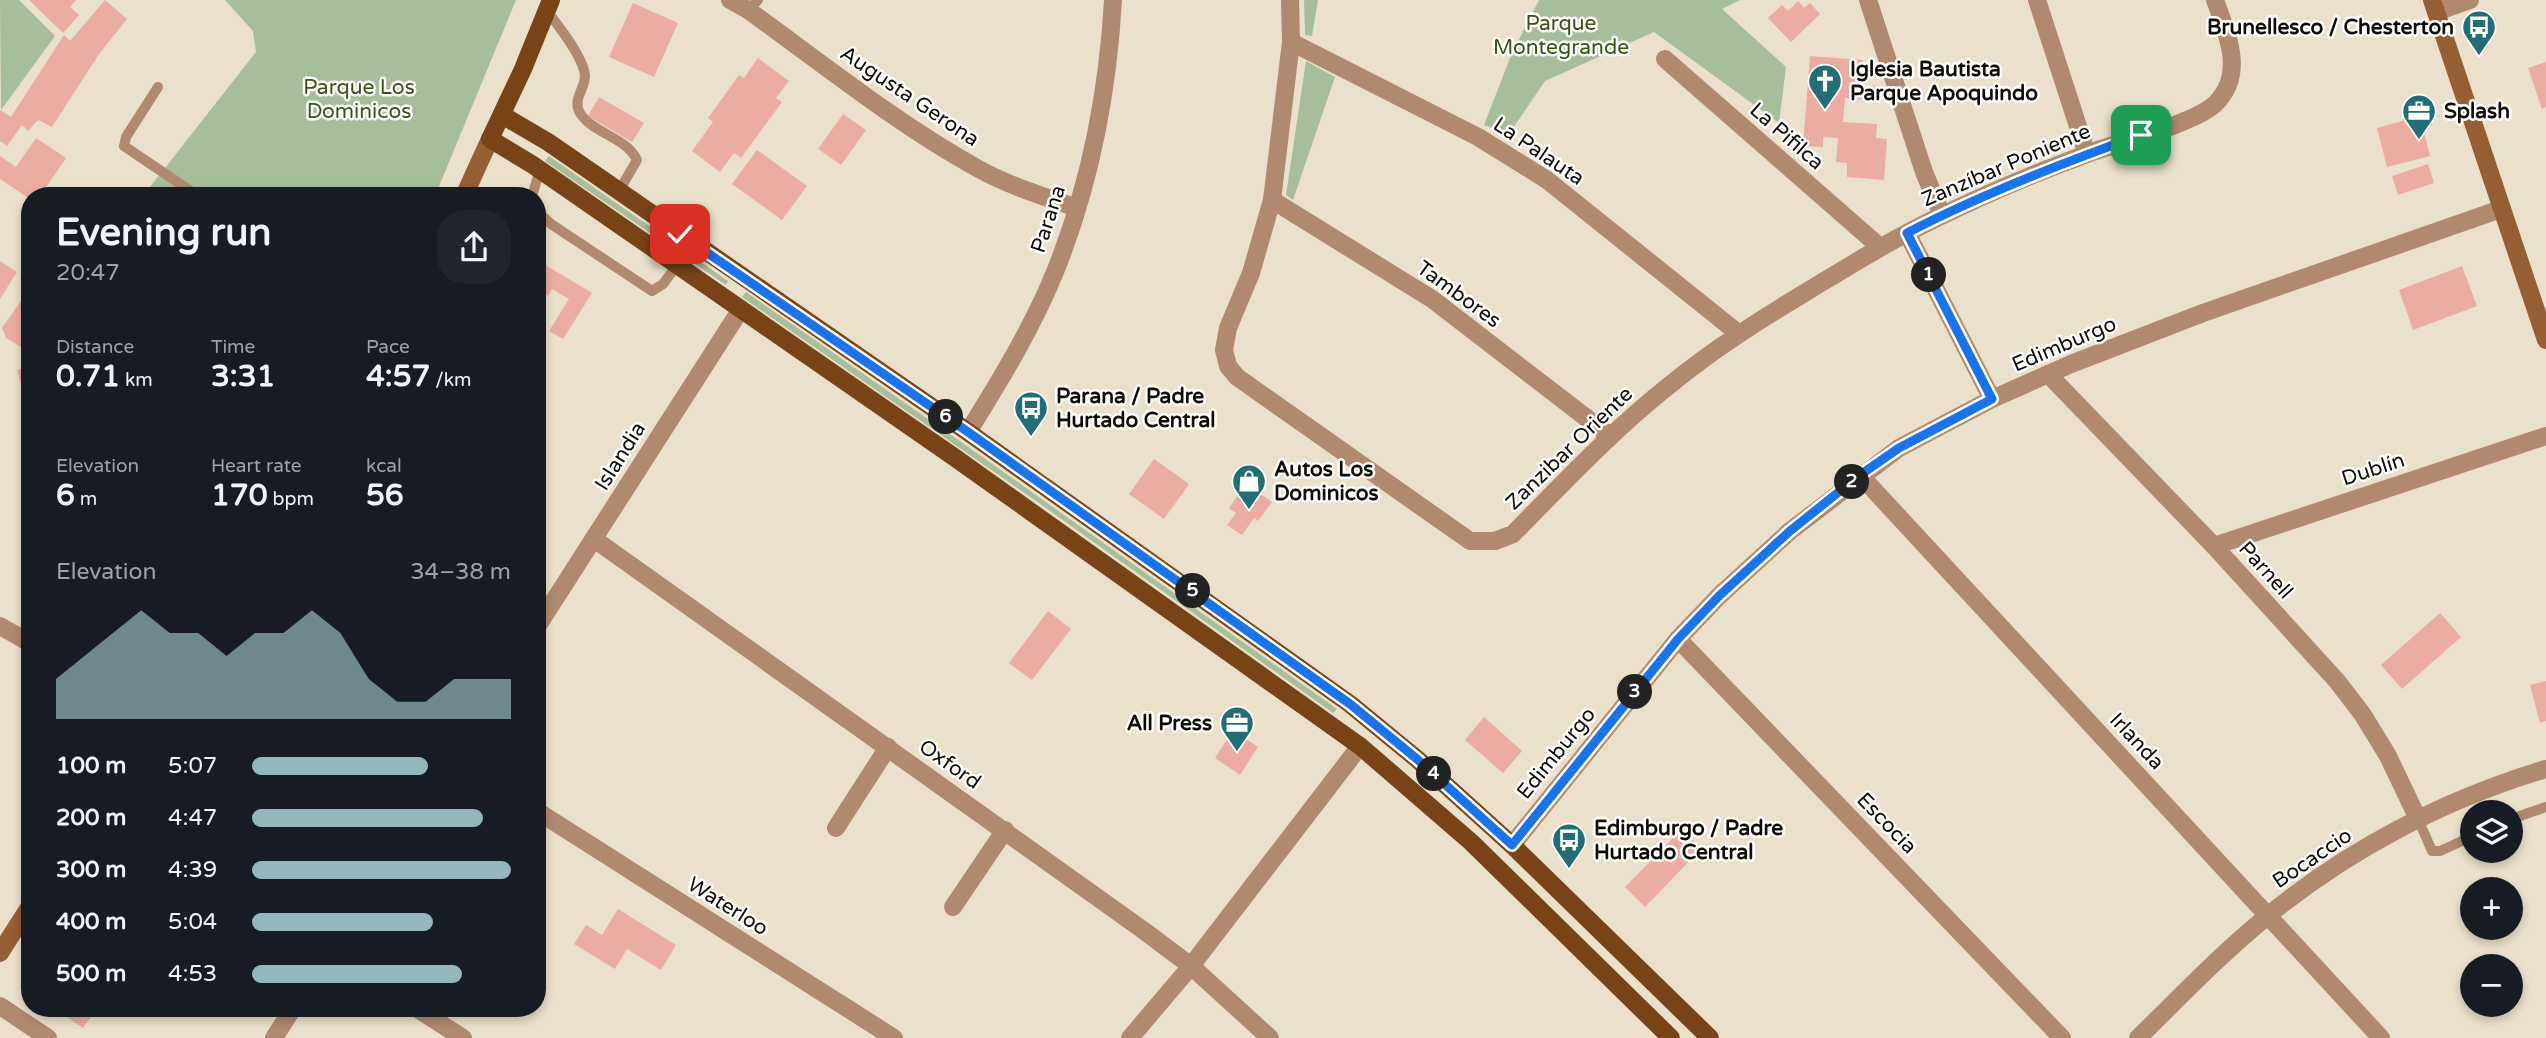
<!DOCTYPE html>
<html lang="en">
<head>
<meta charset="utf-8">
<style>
  :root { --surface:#171b24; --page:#20242c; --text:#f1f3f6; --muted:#9ea1a6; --accent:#94b7bc }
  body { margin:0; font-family:"Varela Round",sans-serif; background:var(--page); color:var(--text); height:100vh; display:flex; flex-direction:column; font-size:26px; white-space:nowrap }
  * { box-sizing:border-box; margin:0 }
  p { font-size:23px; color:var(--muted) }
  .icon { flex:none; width:38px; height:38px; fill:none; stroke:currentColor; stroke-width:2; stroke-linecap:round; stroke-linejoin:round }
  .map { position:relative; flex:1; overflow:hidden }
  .side { position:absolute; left:21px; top:187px; width:525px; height:830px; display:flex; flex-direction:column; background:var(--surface); border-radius:28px; box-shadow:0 4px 10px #0003 }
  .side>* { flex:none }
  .fabs { position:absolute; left:2460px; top:800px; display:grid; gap:14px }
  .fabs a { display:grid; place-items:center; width:63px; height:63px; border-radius:50%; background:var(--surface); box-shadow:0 4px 10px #0003; font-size:35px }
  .pin { position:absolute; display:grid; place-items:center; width:60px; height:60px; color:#fff; margin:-30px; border-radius:14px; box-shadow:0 4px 10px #0006 }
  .km { position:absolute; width:35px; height:35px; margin:-18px; border-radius:50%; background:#222; color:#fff; font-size:19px; line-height:35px; text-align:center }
  .round { display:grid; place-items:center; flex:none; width:74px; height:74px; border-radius:28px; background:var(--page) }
  .headline { display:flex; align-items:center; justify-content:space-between; height:119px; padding:0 35px }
  h1 { font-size:38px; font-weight:700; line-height:52px }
  .metrics { display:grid; grid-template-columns:repeat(3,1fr); gap:10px; height:119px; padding:7px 35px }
  .metrics div { display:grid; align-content:center }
  .metrics b { font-size:30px; font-weight:700 }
  .metrics small { font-size:19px; font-weight:400 }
  .metrics p { font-size:19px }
  .chart { height:196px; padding:14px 35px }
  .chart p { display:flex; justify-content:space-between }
  .chart svg { width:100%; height:126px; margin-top:7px; fill:var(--accent); opacity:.7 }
  ul { padding:0 35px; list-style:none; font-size:23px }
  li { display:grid; grid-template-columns:112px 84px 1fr; align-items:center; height:52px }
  li i { height:18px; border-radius:9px; background:var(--accent) }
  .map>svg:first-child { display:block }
  .green { fill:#a7be9a }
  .building { fill:#ebada1 }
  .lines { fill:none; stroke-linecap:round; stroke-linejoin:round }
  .service { stroke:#b0896e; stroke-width:10 }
  .minor { stroke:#b0896e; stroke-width:18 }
  .tertiary { stroke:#b0896e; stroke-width:18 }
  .secondary { stroke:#955e33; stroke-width:18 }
  .primary { stroke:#784417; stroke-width:18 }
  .route-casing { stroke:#fff; stroke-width:14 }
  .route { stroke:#1a73e8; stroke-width:9 }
  .labels { text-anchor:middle; stroke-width:5; stroke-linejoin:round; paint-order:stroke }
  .park-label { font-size:21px; fill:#305612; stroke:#fff }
  .poi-label { font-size:21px; font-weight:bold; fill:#0f0c06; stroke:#fff; text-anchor:start }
  .street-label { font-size:21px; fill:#0f0c06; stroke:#fff }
</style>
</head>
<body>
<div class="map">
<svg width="2546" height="1038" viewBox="0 0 2546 1038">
  <rect width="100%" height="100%" fill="#eae0cb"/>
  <g class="green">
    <polygon points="0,0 19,0 55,36 1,110"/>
    <polygon points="225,0 516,0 435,196 143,196 256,52 253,31"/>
    <polygon points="1304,0 1318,0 1312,36 1305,35"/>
    <polygon points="1539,0 1740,0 1722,9 1786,67 1779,123 1654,32 1545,81 1509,134 1484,125 1512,53"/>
    <polygon points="1306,61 1335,77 1293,200 1286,195"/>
    <polygon points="549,156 728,281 726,285 545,161"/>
    <polygon points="746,292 984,458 1337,709 1333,713 1039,503 742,297"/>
  </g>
  <g class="building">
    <polygon points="29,0 76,0 70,7 79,15 63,33"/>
    <polygon points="105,0 127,19 99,54 52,127 38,120 28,131 22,125 7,146 0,141 0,110 11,117 64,35 70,41"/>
    <polygon points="1798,1 1804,8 1810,3 1820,14 1791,42 1768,18 1782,5 1788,11"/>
    <polygon points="633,3 678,23 654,77 609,57"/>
    <polygon points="1810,56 1863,60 1861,86 1883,87 1881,101 1845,98 1843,122 1877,124 1876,138 1887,139 1884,180 1847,177 1847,163 1836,162 1838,138 1823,137 1823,147 1803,146"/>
    <polygon points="758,58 789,81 776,98 782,102 741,158 734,153 720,172 692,151 713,122 708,118 739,75 744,78"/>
    <polygon points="2546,62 2546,107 2542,109 2528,68"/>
    <polygon points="599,97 644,123 632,142 588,116"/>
    <polygon points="843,114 866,130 841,165 818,149"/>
    <polygon points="2420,116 2430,156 2387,167 2377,128"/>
    <polygon points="36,138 66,158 40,196 30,196 30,199 0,179 0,156 16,167"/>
    <polygon points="757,150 807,186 782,220 732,184"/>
    <polygon points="2428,164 2434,183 2398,195 2392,176"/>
    <polygon points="537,260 592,293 563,339 549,331 569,299 552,289 548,296 541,291 537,298"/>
    <polygon points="0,261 17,272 0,299"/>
    <polygon points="2462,266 2477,306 2413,330 2399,290"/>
    <polygon points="30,288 30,345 23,348 6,338 2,328"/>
    <polygon points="30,366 30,416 29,416 17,370"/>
    <polygon points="1154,459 1189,484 1164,519 1129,494"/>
    <polygon points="1246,484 1272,502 1258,521 1254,518 1242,535 1227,525 1236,513 1229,508"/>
    <polygon points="1048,611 1071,629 1032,680 1009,663"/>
    <polygon points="2440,613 2461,637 2402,689 2381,665"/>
    <polygon points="2546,681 2546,721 2540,723 2530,685"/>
    <polygon points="30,701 30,722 21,717"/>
    <polygon points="1484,717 1522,751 1503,773 1465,740"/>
    <polygon points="1233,730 1258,747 1240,775 1215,758"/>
    <polygon points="1682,829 1701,849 1645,907 1625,887"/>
    <polygon points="618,909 676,945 661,970 627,949 615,969 574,944 586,925 602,935"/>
    <polygon points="54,1008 97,1008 83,1028"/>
  </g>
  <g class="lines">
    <g class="service">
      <polyline points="748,10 758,0"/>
      <path d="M547,11C558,25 584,58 585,76C585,89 572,100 580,113C592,133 626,137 637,160L619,191"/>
      <polyline points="158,87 126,137 124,146 198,196"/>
      <polyline points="532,196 540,170"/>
      <polyline points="537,211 551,224 652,291 663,284 677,265"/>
      <polyline points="2418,819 2432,851 2440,851 2473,836"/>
      <polyline points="2511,819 2546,807"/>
    </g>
    <g class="minor">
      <path d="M730,0L748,10C823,64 896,123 977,168C1009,186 1043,196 1077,208"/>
      <path d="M1290,0L1291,42L1272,200L1251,273L1228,328L1224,350L1228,366L1237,377L1470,541H1495L1513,534C1564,482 1614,429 1671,384C1715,348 1763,318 1811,289C1854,263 1896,237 1941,216C1988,193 2038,172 2087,154C2118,142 2194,124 2215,104C2246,74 2227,34 2215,0"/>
      <polyline points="1868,0 1924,172 1942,215"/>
      <polyline points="2037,0 2087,154"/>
      <polyline points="2436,12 2470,0"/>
      <polyline points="1291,42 1478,137 1547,180 1738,333"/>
      <polyline points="1665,59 1880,247"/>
      <polyline points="1272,200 1432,299 1610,436"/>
      <polyline points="1907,233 1992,399"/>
      <polyline points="2048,374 2214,546 2337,681 2363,715 2388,756 2418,819"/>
      <path d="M968,432C1001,379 1034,325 1057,267C1090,183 1108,90 1113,0"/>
      <polyline points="1860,475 2381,1038"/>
      <polyline points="594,539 1143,930 1191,966 1270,1038"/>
      <polyline points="2214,546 2546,436"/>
      <polyline points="0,626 30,643"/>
      <polyline points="537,627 741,309"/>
      <polyline points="1678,639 2062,1038"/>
      <polyline points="537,811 894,1038"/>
      <polyline points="836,828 888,747"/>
      <polyline points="1512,845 1678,639 1719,596 1790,531 1899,448 1992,399 2071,364 2203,313 2501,209"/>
      <polyline points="953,907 1005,830"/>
      <polyline points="0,1006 48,1038"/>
      <polyline points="416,1008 463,1038"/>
      <polyline points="274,1038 293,1008"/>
      <polyline points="1130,1038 1191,966 1360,746"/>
    </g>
    <path class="tertiary" d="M2138,1038C2180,997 2220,955 2265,918C2347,850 2445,799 2546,769"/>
    <g class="secondary">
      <polyline points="2432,0 2546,340"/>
      <polyline points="464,196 490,139"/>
      <polyline points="0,953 30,906"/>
    </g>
    <g class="primary">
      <polyline points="551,0 523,69 490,139 533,165 954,457 1360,746 1471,842 1671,1038"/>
      <polyline points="502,115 548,142 968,432 1350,704 1417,759 1512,845 1710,1038"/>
    </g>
  </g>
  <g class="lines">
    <g class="route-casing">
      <path id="route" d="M680,234L968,432L1350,704L1417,759L1512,845L1678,639L1719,596L1790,531L1860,475L1899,448L1992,399L1907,233C1982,194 2062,163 2141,135"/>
    </g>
    <use href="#route" class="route"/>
  </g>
  <defs>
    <g id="bus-pin" transform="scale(1.75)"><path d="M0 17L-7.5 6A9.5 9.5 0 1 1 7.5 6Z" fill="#236d76" stroke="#fff"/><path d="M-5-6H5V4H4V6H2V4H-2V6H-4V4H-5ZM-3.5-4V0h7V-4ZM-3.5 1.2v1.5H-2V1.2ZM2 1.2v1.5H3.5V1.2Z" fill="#fff"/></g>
    <g id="church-pin" transform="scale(1.75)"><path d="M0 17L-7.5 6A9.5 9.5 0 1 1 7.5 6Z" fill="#236d76" stroke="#fff"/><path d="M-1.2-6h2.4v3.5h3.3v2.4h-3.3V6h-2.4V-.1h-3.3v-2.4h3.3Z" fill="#fff"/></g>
    <g id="office-pin" transform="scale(1.75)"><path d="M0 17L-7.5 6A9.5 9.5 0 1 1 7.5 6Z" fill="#236d76" stroke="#fff"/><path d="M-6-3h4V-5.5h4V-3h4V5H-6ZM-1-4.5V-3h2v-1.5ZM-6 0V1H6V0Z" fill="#fff"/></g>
    <g id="shop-pin" transform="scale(1.75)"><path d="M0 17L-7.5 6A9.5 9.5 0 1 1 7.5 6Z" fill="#236d76" stroke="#fff"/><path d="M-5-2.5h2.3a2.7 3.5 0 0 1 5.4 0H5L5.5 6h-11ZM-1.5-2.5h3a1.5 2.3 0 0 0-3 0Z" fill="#fff"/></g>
  </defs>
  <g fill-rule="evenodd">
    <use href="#bus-pin" x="2479" y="27"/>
    <use href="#church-pin" x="1825" y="81"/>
    <use href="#office-pin" x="2419" y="111"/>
    <use href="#bus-pin" x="1031" y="408"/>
    <use href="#shop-pin" x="1249" y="481"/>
    <use href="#office-pin" x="1237" y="723"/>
    <use href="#bus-pin" x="1569" y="840"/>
  </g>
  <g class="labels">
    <g class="park-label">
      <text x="1561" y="30">Parque<tspan x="1561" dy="24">Montegrande</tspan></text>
      <text x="359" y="94">Parque Los<tspan x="359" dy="24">Dominicos</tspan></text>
    </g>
    <g class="poi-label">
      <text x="2454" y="34" text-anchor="end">Brunellesco / Chesterton</text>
      <text x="1850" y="76">Iglesia Bautista<tspan x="1850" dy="24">Parque Apoquindo</tspan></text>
      <text x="2444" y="118">Splash</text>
      <text x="1056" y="403">Parana / Padre<tspan x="1056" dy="24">Hurtado Central</tspan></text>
      <text x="1274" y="476">Autos Los<tspan x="1274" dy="24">Dominicos</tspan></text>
      <text x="1212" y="730" text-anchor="end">All Press</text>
      <text x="1594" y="835">Edimburgo / Padre<tspan x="1594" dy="24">Hurtado Central</tspan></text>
    </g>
    <g class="street-label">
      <text transform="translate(910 96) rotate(34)" y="7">Augusta Gerona</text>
      <text transform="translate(1787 136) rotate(41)" y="7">La Pifilca</text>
      <text transform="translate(1539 151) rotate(34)" y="7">La Palauta</text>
      <text transform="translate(2006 165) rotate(-23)" y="7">Zanzíbar Poniente</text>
      <text transform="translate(1048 219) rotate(-72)" y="7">Parana</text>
      <text transform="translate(1459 294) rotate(36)" y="7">Tambores</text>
      <text transform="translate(2064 344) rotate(-23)" y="7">Edimburgo</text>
      <text transform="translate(1569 448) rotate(-44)" y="7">Zanzibar Oriente</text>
      <text transform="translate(620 456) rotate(-58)" y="7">Islandia</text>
      <text transform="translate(2373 469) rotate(-18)" y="7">Dublín</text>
      <text transform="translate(2266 570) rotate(48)" y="7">Parnell</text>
      <text transform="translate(2137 741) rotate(47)" y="7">Irlanda</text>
      <text transform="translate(1556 753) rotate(-51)" y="7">Edimburgo</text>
      <text transform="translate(950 764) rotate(35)" y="7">Oxford</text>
      <text transform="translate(1887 823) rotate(46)" y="7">Escocia</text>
      <text transform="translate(2312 858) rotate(-34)" y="7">Bocaccio</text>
      <text transform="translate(728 906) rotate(32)" y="7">Waterloo</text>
    </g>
  </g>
</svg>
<div class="fabs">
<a><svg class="icon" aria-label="layers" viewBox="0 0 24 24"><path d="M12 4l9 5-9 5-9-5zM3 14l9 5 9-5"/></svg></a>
<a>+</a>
<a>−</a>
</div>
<div class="pin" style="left:2141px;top:135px;background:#1e9e55"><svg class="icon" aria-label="arrive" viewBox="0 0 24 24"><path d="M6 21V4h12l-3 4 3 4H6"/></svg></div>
<div class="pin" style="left:680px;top:234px;background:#d93025"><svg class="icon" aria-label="check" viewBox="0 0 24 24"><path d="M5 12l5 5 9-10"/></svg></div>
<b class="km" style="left:1929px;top:275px">1</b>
<b class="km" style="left:1852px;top:482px">2</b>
<b class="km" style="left:1635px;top:692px">3</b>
<b class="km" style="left:1434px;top:774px">4</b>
<b class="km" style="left:1193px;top:591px">5</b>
<b class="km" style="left:946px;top:417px">6</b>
<section class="side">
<div class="headline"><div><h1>Evening run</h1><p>20:47</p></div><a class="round"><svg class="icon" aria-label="share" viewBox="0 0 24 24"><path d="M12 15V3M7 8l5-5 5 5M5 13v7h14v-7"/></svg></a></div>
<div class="metrics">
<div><p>Distance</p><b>0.71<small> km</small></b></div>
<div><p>Time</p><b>3:31</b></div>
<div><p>Pace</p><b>4:57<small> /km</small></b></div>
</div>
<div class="metrics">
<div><p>Elevation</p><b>6<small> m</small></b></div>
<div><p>Heart rate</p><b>170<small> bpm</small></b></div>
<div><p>kcal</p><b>56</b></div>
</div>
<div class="chart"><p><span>Elevation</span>34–38 m</p>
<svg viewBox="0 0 160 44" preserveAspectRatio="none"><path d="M0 44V30L10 22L20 14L30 6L40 14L50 14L60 22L70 14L80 14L90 6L100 14L110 30L120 38L130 38L140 30L150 30L160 30V44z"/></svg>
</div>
<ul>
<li><b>100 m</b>5:07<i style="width:68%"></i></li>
<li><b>200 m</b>4:47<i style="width:89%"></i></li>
<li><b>300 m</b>4:39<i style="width:100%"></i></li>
<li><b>400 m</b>5:04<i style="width:70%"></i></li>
<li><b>500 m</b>4:53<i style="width:81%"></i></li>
</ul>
</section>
</div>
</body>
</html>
